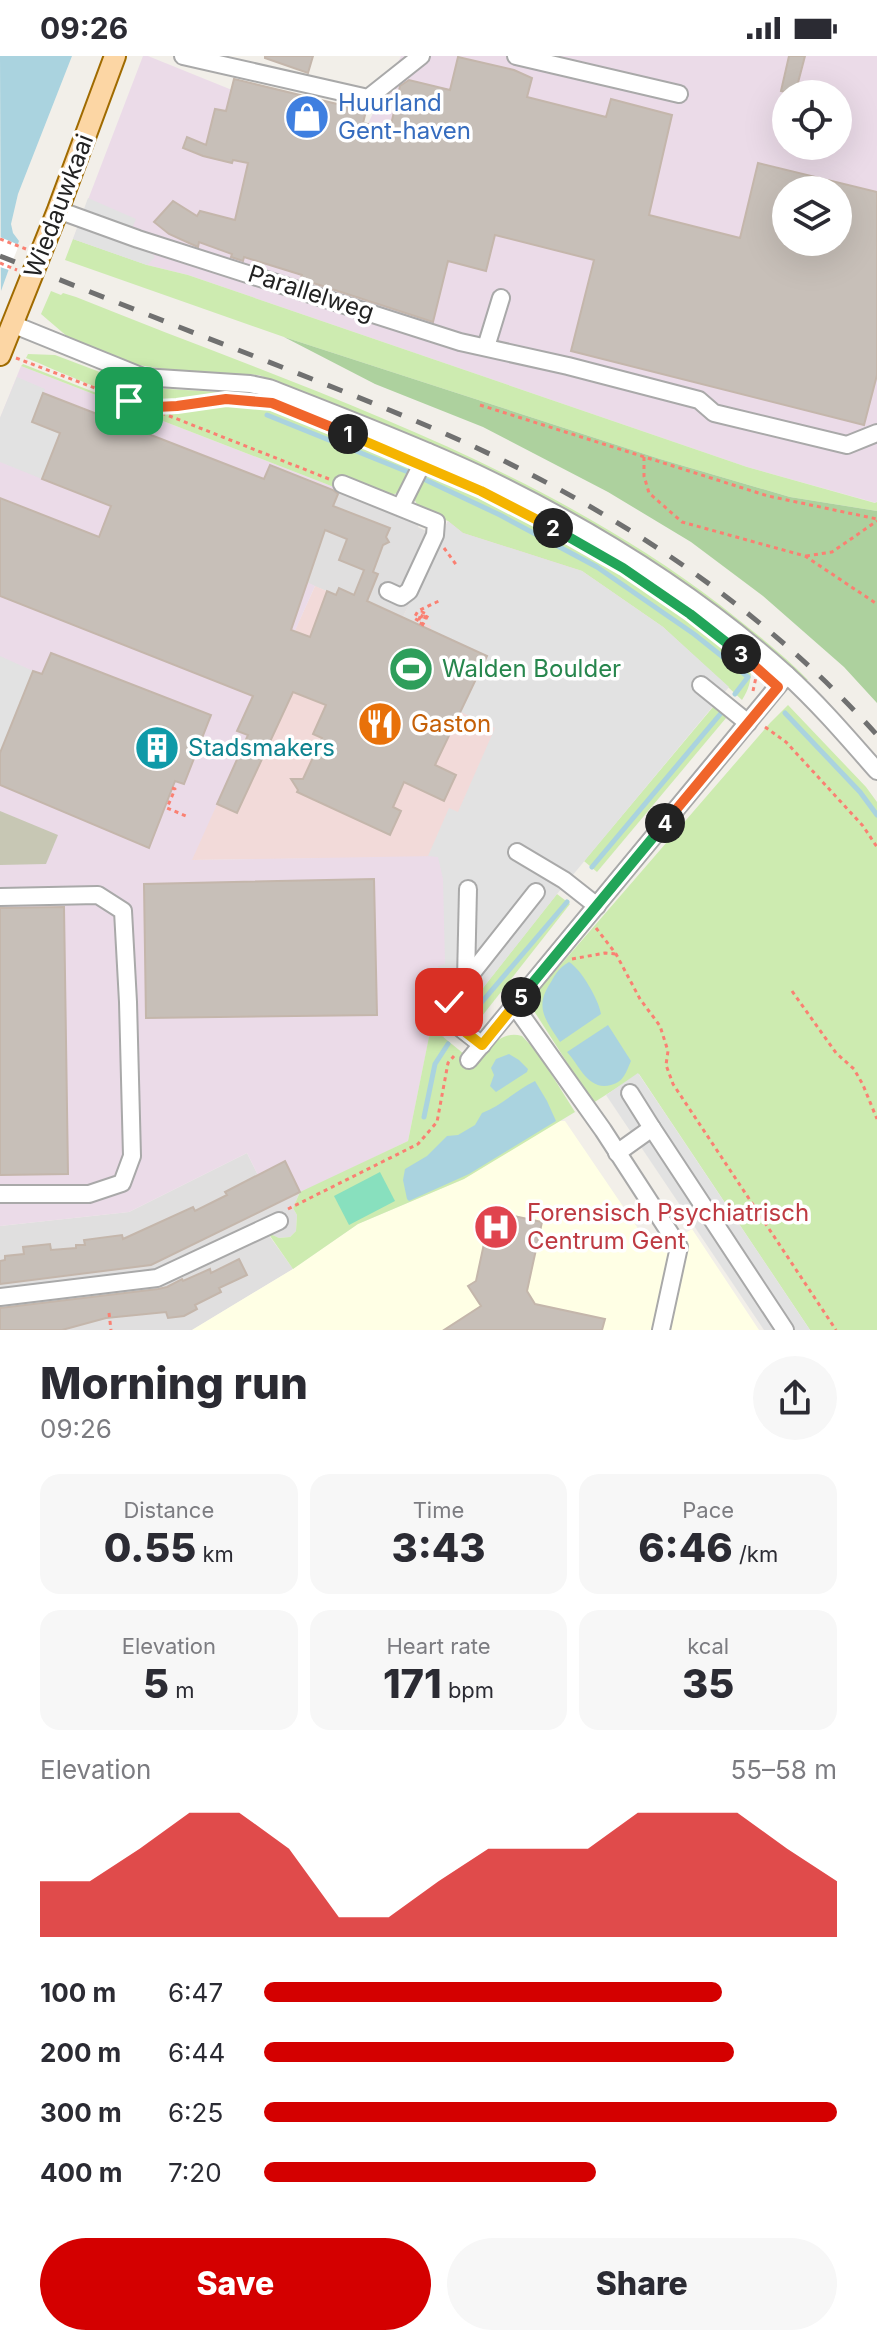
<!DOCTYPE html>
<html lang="en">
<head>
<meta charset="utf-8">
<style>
  :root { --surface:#fff; --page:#f7f7f7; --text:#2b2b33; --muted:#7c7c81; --accent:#d40000 }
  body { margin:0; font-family:Inter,sans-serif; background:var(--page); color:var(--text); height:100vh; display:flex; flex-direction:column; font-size:30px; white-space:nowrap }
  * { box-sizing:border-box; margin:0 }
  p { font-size:26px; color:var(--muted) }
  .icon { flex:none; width:44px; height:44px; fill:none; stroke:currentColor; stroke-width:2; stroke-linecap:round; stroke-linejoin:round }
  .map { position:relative; height:1274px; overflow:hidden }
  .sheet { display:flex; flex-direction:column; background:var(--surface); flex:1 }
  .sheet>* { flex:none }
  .buttons { position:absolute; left:772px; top:24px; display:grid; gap:16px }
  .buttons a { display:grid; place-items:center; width:80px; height:80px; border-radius:50%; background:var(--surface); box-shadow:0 8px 32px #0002; font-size:40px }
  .pin { position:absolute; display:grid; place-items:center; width:68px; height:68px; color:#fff; margin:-34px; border-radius:16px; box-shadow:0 4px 12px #0006 }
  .km { position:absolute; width:40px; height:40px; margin:-20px; border-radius:50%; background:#222; color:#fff; font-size:22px; line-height:40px; text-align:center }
  .round { display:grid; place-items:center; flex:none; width:84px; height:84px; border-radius:42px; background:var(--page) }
  .head { display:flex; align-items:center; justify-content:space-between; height:136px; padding:0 40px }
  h1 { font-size:44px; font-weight:800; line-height:60px }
  .metrics { display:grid; grid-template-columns:repeat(3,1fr); gap:12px; height:136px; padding:8px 40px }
  .metrics div { display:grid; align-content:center; border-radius:20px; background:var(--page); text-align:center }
  .metrics b { font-size:40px; font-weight:800 }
  .metrics small { font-size:22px; font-weight:400 }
  .metrics p { font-size:22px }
  .chart { height:224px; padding:16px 40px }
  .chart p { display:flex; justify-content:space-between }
  .chart svg { width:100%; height:144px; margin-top:8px; fill:var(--accent); opacity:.7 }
  .primary-button { display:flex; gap:16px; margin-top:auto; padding:16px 40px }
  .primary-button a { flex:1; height:92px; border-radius:48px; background:var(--accent); color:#fff; font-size:32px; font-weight:800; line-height:92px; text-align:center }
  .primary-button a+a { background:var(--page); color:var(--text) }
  ul { padding:0 40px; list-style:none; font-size:26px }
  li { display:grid; grid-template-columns:128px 96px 1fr; align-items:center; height:60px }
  li i { height:20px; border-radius:10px; background:var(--accent) }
  .status { display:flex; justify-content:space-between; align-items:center; height:56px; padding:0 40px; background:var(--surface); direction:ltr }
  .status svg { height:22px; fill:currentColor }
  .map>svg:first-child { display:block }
  .residential { fill:#e0dfdf }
  .commercial { fill:#f2dad9 }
  .industrial { fill:#ebdbe8; fill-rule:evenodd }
  .education { fill:#ffffe5 }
  .construction { fill:#c7c7b4 }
  .grass { fill:#cdebb0 }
  .forest { fill:#add19e }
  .pitch { fill:#88e0be }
  .parking { fill:#e2e2e2 }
  .water { fill:#aad3df }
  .pier { fill:#fff }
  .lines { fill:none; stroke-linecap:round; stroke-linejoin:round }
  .stream { stroke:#aad3df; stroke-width:5 }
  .building { fill:#c7bfb8; stroke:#c4b6ab; stroke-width:2; fill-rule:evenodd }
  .minor-casing { stroke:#a9a9a9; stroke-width:20 }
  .major-casing { stroke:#a06b00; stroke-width:24 }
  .path { stroke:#fa8072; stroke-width:3; stroke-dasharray:4 4; stroke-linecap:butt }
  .minor { stroke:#fff; stroke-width:16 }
  .major { stroke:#fcd6a4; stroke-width:20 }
  .rail { stroke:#707070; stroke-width:5; stroke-dasharray:16 16; stroke-linecap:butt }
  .split-1-casing { stroke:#fff; stroke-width:16 }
  .split-2-casing { stroke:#fff; stroke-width:16 }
  .split-3-casing { stroke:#fff; stroke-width:16 }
  .split-4-casing { stroke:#fff; stroke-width:16 }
  .split-5-casing { stroke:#fff; stroke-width:16 }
  .split-6-casing { stroke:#fff; stroke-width:16 }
  .split-1 { stroke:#f0652b; stroke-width:10 }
  .split-2 { stroke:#f5b400; stroke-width:10 }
  .split-3 { stroke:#22a559; stroke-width:10 }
  .split-4 { stroke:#f0652b; stroke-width:10 }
  .split-5 { stroke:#22a559; stroke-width:10 }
  .split-6 { stroke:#f5b400; stroke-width:10 }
  .labels { text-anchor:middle; stroke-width:7; stroke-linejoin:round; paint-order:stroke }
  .shop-label { font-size:24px; fill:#366cbe; stroke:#fff; text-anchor:start }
  .street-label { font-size:24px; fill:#222; stroke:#fff }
  .leisure-label { font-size:24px; fill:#27864d; stroke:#fff; text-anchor:start }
  .food-label { font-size:24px; fill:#c56008; stroke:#fff; text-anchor:start }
  .culture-label { font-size:24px; fill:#0d838f; stroke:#fff; text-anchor:start }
  .health-label { font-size:24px; fill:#be3a42; stroke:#fff; text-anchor:start }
</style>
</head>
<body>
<div class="status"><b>09:26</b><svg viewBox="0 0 49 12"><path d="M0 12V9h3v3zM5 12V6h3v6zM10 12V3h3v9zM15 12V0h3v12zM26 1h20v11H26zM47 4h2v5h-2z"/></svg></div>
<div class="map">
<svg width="877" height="1274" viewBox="0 0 877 1274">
  <rect width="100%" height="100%" fill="#f2efe9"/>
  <g class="residential">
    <polygon points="338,436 419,468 418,471 430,477 438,487 403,561 339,533 336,539 307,527"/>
    <polygon points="247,1097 273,1150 300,1136 293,1152 297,1159 296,1175 290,1181 279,1182 268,1178 293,1213 192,1274 0,1274 0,1170 129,1156"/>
  </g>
  <polygon class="commercial" points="448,465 582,515 663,571 729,631 438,801 191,804 315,530 336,539 339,532 403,561"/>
  <g class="industrial">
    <path d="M143,0H148L232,34L358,88L401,0H877V445L876,447L747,411L188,219L147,209L73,183ZM786,38H838V90H786ZM786,134H838V186H786Z"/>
    <polygon points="21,310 339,433 307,526 315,530 192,804 438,800 557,838 443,982 431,972 408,1085 273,1150 247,1097 129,1156 0,1170 0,362"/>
  </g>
  <polygon class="education" points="557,1065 565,1065 654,1196 692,1173 759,1274 192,1274 293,1213 358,1168 464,1123"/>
  <polygon class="construction" points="0,755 58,779 46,808 0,809"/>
  <g class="grass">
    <polygon points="73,183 147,209 188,219 747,411 875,447 877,446 877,455 790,441 660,403 284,281 65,204"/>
    <path d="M51,235L61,239L63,237L76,241C296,330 529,403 720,549C750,573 781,596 808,624H802L712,547L654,507L540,440L434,390L259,319L179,315L138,309L69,282L41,258Z"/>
    <path d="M28,298L55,299L134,329L152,332L251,338V341C219,339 188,349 157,347C120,345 62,316 26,302Z"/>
    <polygon points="23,308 127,349 145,354 162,354 234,347 272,352 414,409 405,435 387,440 339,433 21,310"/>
    <path d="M427,415C494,445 561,477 622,517C667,546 709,579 751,612C751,625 749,633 742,644L663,571L582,515L463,477L448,465L420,454L412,439Z"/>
    <polygon points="788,649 866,731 877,746 877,1274 810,1274 639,1018 593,1047 534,955 533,947 538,935 770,667"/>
    <polygon points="713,651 726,662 597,816 584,805"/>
    <polygon points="557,838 570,848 475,969 463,957"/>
    <path d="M431,971L464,998L461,1003L473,1013C486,997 499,973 522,980L538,997L575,1056L464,1123L358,1168L293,1213L268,1177L279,1182L290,1181L296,1175L297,1159L293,1152L300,1136L408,1085Z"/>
  </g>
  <polygon class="forest" points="284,281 660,403 790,441 877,455 877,647 844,611 763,540 691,486 608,436 483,371 375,328"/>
  <polygon class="pitch" points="380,1116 395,1145 349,1169 334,1140"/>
  <g class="parking">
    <polygon points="88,142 136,163 125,188 152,198 155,201 147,209 73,183"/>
    <polygon points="17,321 45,333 32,366 60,377 42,423 0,406 0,362"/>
    <polygon points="448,465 463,477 582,515 663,571 729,631 557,838 468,951 438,925 438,910 445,908 443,823 438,801 428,800 449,752 458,756 495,672 461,656 487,600 430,574 431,570 426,568 424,571 403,561"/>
    <polygon points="0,600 33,615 0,697"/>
    <polygon points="638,1017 810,1274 764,1274 606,1039"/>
  </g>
  <g class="water">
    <polygon points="0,0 72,0 18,138 11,168 13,177 19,185 1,235"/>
    <path d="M569,906C581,913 599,944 601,958L560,986C545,963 534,951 551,926C556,917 560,911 569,906Z"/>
    <path d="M608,969L631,1005C626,1016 624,1026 611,1029C588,1035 580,1010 567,996Z"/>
    <polygon points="509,998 519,1004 528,1013 527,1016 496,1036 490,1030 494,1019 491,1012 496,1003"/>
    <path d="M535,1025L547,1045L556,1065L469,1118L409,1145L407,1143L403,1124L405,1113L427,1100L447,1080L458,1079L475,1069L482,1057C501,1050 516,1034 535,1025Z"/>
  </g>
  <polygon class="pier" points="0,181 19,189 9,214 0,211"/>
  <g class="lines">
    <g class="stream">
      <polyline points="267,359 413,418 500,459 597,511 694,578 748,621 735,638"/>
      <polyline points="785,657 860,736 877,759"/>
      <polyline points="592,811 722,656"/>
      <polyline points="469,961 567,846"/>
      <polyline points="424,1061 435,1008 448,988"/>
    </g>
  </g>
  <g class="building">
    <polygon points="265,0 313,0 308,17 265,2"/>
    <polygon points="789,0 805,0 795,38 781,35"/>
    <path d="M458,1L514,14L532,22L527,41L606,61L611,43L672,59L649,159L740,182L758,107L877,136V319L864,369L571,295L594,204L495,179L486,215L448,205L433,266L301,223L302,219L244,201L243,205L231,201L232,198L199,186L198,191L189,187L169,178L154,166L173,145L197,160L200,155L235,164L248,107L233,104L232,107L203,100L183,92L187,81L206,89L215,53L226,55L234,23L366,55L363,67L390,73L400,30L409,24L450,34ZM786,134H838V186H786Z"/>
    <path d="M43,337L264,423L270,409L333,434L338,438L333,450L390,472L386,481L389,486L383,489L373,516L378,518L367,545L487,600L435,709L456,719L444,745L404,726L393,751L401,755L390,779L297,736L298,734L291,723H303L322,682L313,678L326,649L293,636L237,757L217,748L248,679L237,675L253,640L0,540V442L99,481L111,450L42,423L60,377L32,366ZM325,474L347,483L339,504L364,514L354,539L339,532L336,539L327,535L310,581L291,574Z"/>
    <polygon points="51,597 211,659 184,728 175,725 149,792 0,729 0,697 33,615 42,618"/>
    <polygon points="374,823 377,959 146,962 144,828"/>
    <polygon points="64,851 68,1118 0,1119 0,852"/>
    <polygon points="285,1105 300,1136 151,1209 0,1228 0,1205 5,1204 5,1200 24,1198 23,1191 50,1188 51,1194 76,1192 76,1189 85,1189 84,1184 122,1179 123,1183 193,1151 195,1155 227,1139 225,1136"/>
    <polygon points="491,1155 542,1166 527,1235 535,1248 605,1263 602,1274 444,1274 481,1250 468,1230 476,1225"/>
    <polygon points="239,1203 247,1219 219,1232 221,1236 195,1249 197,1253 184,1260 168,1262 166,1256 106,1262 62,1274 0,1274 0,1252 158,1233 167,1231 182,1223 183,1225 210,1213 211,1217"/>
  </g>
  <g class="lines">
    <g class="minor-casing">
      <g id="minor">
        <polyline points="183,0 368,42 421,0"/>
        <polyline points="516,0 679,38"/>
        <polyline points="58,154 138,183 460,286 568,310 699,344 714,357 847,389 877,377"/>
        <path d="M12,268L143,321L250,328L269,332C338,359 409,386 476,417C587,470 695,536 786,618C819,648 848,682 877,715"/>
        <polyline points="486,291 501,242"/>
        <polyline points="342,428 436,466 435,479 409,535 401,541 388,535"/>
        <polyline points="401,450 428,396"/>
        <polyline points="701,629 748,667"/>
        <polyline points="517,796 564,824 597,850"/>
        <polyline points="0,841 98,839 123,855 128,946 132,1100 122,1127 89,1138 0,1138"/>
        <polyline points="466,923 468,833"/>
        <polyline points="514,949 603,1074 679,1191 661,1274"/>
        <polyline points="482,989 445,960 449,946 536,836"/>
        <polyline points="469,1004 787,619"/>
        <polyline points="630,1037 652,1072"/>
        <polyline points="617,1097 652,1072 785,1274"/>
        <polyline points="0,1241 157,1222 279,1165"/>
      </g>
    </g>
    <g class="major-casing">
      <polyline id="major" points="0,299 58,154 115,0"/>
    </g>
    <g class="path">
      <polyline points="0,183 26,193"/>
      <polyline points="0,207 17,214"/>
      <polyline points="16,302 129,345 156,351 227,343"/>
      <polyline points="480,349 768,440 877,463"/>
      <polyline points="156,351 162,357 329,423"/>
      <polyline points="644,401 644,420 649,437 682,466 805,500 877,548"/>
      <polyline points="444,492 457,510"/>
      <polyline points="806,500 832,496 877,465"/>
      <polyline points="422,570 428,559 422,556 418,566 422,568 426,559 423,558 419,565 414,562 418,555 441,544"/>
      <polyline points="753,635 758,612"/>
      <polyline points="765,671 786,686 863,770 877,791"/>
      <polyline points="172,732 175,733 167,752 186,760"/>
      <polyline points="596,872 616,898 640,943 660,970 668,995 666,1009 673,1028 836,1274"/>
      <polyline points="572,903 605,897 616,898"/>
      <polyline points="792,935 836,997 854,1013 863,1029 877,1063"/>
      <polyline points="288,1153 418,1088 437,1066 448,1007 454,1000"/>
      <polyline points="109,1257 111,1274"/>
    </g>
    <use href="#minor" class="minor"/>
    <use href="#major" class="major"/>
    <path class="rail" d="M0,200C88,235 176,270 264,304C332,331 400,357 466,387C620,457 764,553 877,679"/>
  </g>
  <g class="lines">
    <g class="split-1-casing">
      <polyline id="split-1" points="129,345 156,351 177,350 226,343 272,347 348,378"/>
    </g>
    <g class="split-2-casing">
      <polyline id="split-2" points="348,378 481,435 553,472"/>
    </g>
    <g class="split-3-casing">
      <polyline id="split-3" points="553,472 623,512 690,558 741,598"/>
    </g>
    <g class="split-4-casing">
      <polyline id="split-4" points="665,767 778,631 741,598"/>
    </g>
    <g class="split-5-casing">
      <polyline id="split-5" points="521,941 665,767"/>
    </g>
    <g class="split-6-casing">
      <polyline id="split-6" points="449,946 445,960 482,989 521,941"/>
    </g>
    <use href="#split-1" class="split-1"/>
    <use href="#split-2" class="split-2"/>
    <use href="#split-3" class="split-3"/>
    <use href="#split-4" class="split-4"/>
    <use href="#split-5" class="split-5"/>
    <use href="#split-6" class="split-6"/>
  </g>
  <defs>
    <g id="shop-disc" transform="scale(2.3)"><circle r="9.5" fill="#3f7fe0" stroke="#fff"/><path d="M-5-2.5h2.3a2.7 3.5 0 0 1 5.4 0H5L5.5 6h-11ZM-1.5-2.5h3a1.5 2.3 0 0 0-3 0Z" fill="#fff"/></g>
    <g id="stadium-disc" transform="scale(2.3)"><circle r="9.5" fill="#2e9e5b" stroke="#fff"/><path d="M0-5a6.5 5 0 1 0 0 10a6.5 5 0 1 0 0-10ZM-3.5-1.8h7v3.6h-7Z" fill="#fff"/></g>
    <g id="restaurant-disc" transform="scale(2.3)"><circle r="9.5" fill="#e8710a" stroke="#fff"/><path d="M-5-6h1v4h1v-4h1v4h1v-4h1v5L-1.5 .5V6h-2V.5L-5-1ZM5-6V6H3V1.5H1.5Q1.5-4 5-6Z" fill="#fff"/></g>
    <g id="building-disc" transform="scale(2.3)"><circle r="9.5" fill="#0f9aa8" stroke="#fff"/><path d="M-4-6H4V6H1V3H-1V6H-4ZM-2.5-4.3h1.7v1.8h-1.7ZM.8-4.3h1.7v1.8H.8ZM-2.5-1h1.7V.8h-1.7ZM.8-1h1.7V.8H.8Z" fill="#fff"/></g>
    <g id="hospital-disc" transform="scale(2.3)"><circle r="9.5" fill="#e0444e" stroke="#fff"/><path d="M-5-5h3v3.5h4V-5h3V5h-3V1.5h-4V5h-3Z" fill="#fff"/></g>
  </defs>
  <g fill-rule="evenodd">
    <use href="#shop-disc" x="307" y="61"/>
    <use href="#stadium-disc" x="411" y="613"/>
    <use href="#restaurant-disc" x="380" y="668"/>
    <use href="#building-disc" x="157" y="692"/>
    <use href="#hospital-disc" x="496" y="1171"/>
  </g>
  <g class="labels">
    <g class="shop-label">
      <text x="338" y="55">Huurland<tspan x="338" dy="28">Gent-haven</tspan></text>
    </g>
    <g class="street-label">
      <text transform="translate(59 150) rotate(-69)" y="8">Wiedauwkaai</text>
      <text transform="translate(311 237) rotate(18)" y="8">Parallelweg</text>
    </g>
    <g class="leisure-label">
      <text x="442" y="621">Walden Boulder</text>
    </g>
    <g class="food-label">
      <text x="411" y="676">Gaston</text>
    </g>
    <g class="culture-label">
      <text x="188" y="700">Stadsmakers</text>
    </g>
    <g class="health-label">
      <text x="527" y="1165">Forensisch Psychiatrisch<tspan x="527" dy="28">Centrum Gent</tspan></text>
    </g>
  </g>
</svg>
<div class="buttons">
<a><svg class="icon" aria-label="locate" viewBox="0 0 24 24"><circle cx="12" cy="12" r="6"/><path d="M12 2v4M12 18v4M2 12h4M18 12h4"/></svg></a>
<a><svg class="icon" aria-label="layers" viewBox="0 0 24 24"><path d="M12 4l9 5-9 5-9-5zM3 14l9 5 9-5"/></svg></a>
</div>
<div class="pin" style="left:129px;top:345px;background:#1e9e55"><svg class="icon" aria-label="arrive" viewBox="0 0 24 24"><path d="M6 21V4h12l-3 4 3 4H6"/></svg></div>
<div class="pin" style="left:449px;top:946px;background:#d93025"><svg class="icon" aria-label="check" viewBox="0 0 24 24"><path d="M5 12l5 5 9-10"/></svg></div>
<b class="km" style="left:348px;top:378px">1</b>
<b class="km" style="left:553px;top:472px">2</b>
<b class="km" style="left:741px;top:598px">3</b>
<b class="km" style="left:665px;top:767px">4</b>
<b class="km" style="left:521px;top:941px">5</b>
</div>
<section class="sheet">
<div class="head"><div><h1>Morning run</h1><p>09:26</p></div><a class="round"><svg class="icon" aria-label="share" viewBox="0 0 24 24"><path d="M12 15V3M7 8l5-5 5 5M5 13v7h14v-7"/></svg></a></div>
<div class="metrics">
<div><p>Distance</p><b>0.55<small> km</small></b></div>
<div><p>Time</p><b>3:43</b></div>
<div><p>Pace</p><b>6:46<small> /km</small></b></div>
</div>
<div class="metrics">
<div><p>Elevation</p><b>5<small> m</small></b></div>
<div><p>Heart rate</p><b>171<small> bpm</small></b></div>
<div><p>kcal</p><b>35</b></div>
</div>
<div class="chart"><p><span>Elevation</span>55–58 m</p>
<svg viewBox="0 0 160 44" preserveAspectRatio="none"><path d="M0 44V27L10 27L20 17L30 6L40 6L50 17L60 38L70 38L80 27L90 17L100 17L110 17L120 6L130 6L140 6L150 17L160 27V44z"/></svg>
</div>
<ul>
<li><b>100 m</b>6:47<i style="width:80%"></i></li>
<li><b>200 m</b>6:44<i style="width:82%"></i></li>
<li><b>300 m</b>6:25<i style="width:100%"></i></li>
<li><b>400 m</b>7:20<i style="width:58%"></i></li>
</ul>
<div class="primary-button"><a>Save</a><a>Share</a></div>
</section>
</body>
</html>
